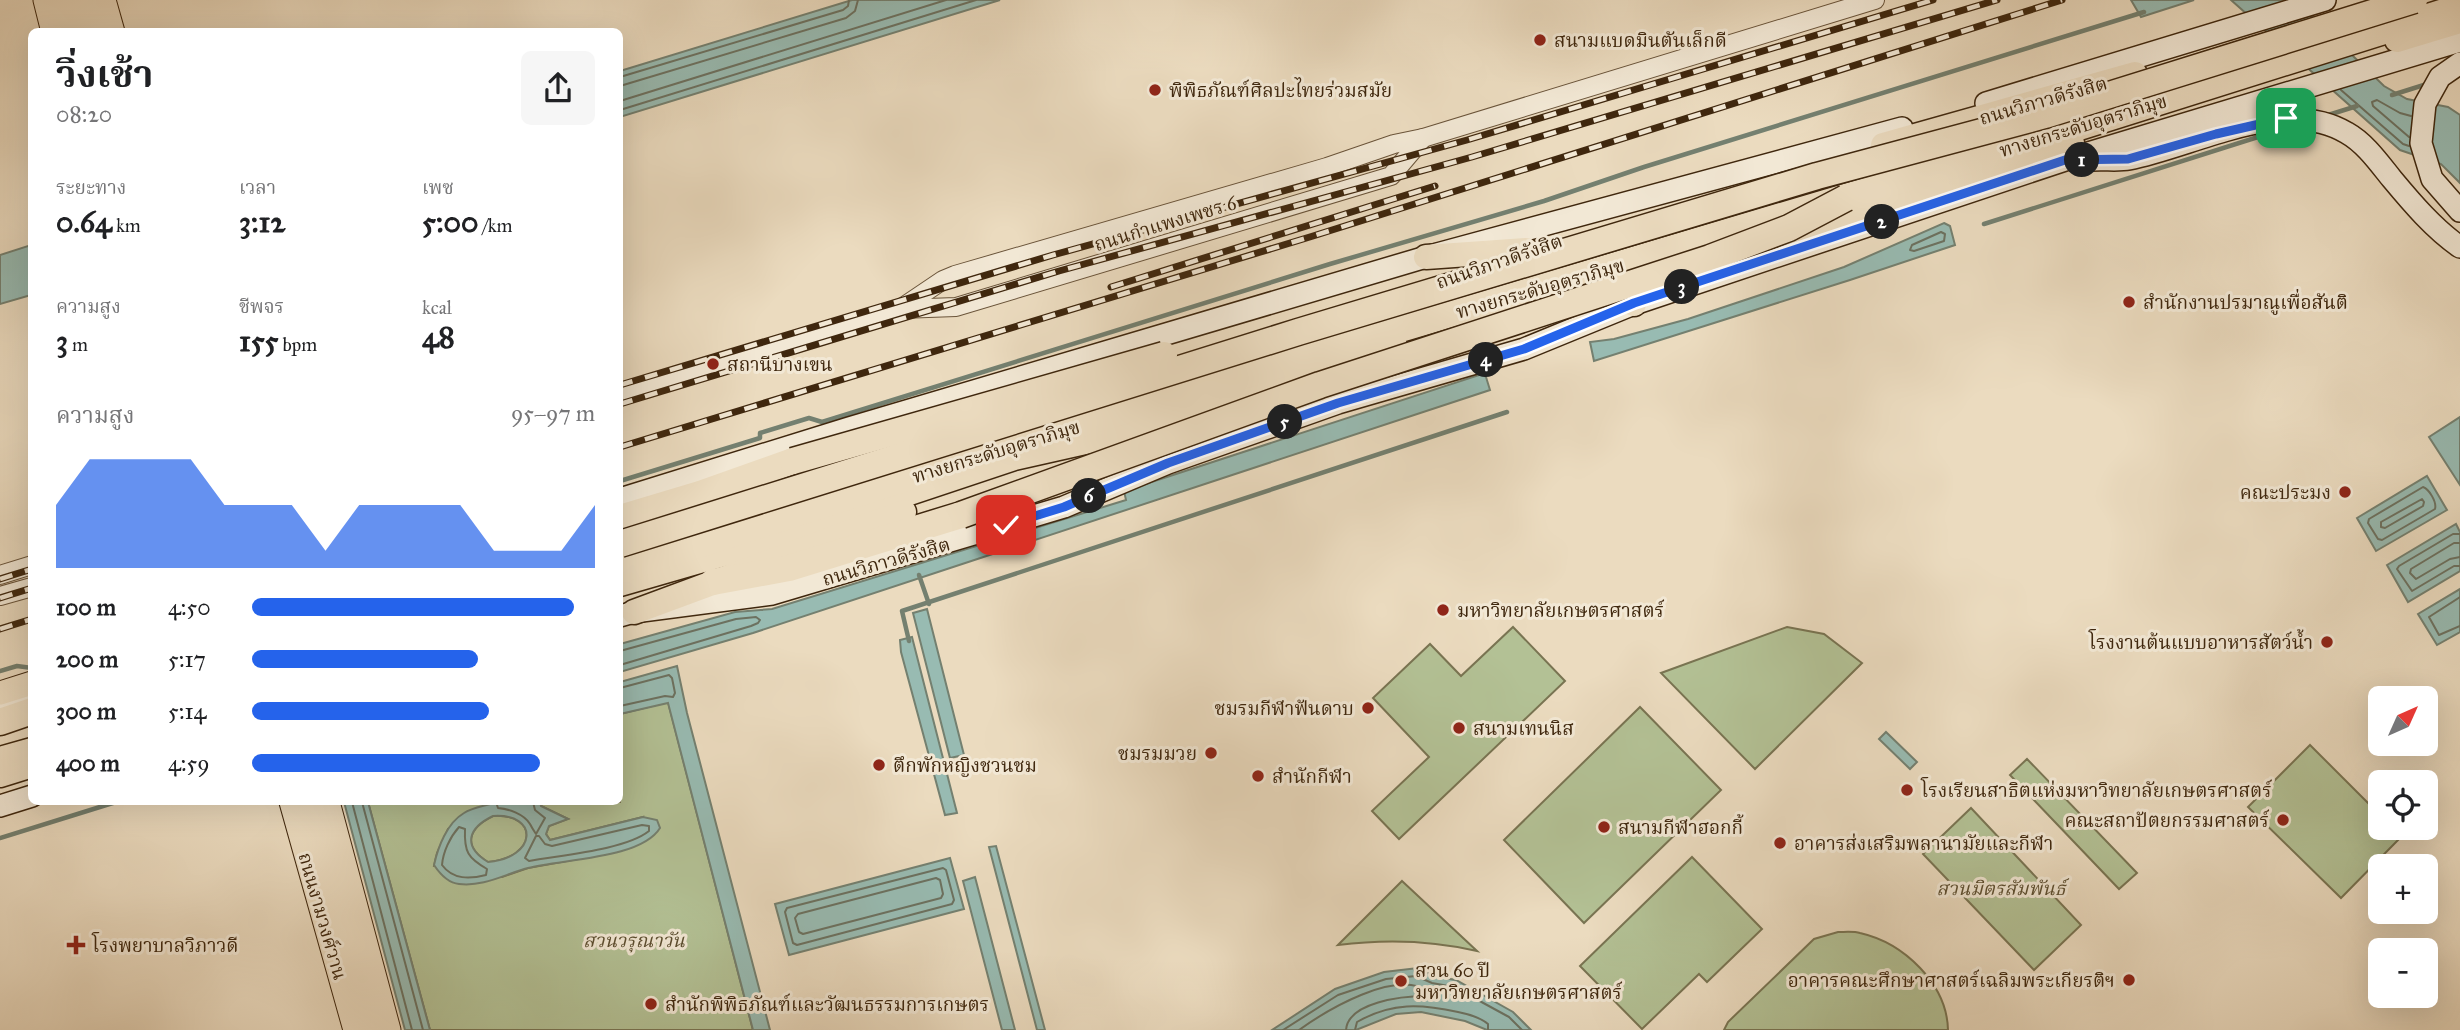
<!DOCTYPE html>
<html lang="th">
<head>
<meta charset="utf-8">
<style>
  :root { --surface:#fff; --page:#f6f6f6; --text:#202124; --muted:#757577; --accent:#2563eb }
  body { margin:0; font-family:"IM FELL Great Primer","Noto Serif Thai",serif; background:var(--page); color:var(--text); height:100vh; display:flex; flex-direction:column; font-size:26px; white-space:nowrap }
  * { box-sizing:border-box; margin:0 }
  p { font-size:23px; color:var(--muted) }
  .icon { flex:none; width:38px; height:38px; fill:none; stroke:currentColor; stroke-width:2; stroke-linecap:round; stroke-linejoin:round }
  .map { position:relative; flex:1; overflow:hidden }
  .panel { position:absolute; left:28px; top:28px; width:595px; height:777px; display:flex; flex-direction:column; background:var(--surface); border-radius:10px; box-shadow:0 7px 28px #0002 }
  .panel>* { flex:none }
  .needle { width:46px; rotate:45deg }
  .buttons { position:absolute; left:2368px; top:686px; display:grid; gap:14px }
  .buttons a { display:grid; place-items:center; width:70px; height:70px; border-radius:10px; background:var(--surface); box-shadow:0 7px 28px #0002; font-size:35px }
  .pin { position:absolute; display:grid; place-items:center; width:60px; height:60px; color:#fff; margin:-30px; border-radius:14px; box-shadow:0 4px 10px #0006 }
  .km { position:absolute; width:35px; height:35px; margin:-18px; border-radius:50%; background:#222; color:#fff; font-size:19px; line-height:35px; text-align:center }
  .round { display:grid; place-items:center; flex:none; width:74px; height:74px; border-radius:10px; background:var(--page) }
  .summary { display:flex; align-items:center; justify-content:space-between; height:119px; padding:0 28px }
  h1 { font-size:38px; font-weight:700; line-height:52px }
  .stats { display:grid; grid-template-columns:repeat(3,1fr); gap:10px; height:119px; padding:7px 28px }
  .stats div { display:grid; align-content:center }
  .stats b { font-size:30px; font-weight:700 }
  .stats small { font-size:19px; font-weight:400 }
  .stats p { font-size:19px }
  .chart { height:196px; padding:14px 28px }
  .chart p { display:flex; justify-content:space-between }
  .chart svg { width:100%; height:126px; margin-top:7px; fill:var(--accent); opacity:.7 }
  ul { padding:0 28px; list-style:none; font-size:23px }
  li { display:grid; grid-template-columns:112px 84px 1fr; align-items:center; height:52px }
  li i { height:18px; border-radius:9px; background:var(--accent) }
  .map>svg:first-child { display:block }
  .green { fill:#b3c195; stroke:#797452; stroke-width:2 }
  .water { fill:#98bbb2; stroke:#748070; stroke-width:2; fill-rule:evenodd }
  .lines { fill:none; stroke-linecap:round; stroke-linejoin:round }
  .shore { stroke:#6c7160; stroke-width:2 }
  .stream { stroke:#748070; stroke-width:4.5 }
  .tertiary-casing { stroke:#6a543a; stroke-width:20 }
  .secondary-casing { stroke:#3f270e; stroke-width:24 }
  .primary-casing { stroke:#3f270e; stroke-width:25 }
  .trunk-casing { stroke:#3f270e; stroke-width:27 }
  .motorway-casing { stroke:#3f270e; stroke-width:29 }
  .tertiary { stroke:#f2e8d5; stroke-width:18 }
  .secondary { stroke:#f2e8d5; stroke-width:21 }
  .primary { stroke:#ebdbbf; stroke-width:23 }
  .trunk { stroke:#ebdbbf; stroke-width:24 }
  .motorway { stroke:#ebdbbf; stroke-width:26 }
  .rail-casing { stroke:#3f270e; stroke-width:7 }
  .rail { stroke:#f2e8d5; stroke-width:4.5; stroke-dasharray:13; stroke-linecap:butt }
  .motorway-bridge-casing { stroke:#3f270e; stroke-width:29; stroke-linecap:butt }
  .motorway-bridge { stroke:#ebdbbf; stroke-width:26 }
  .route-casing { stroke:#fff; stroke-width:14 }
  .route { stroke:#2563eb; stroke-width:9 }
  .poi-dot { fill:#8f2418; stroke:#f2e8d5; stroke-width:2.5 }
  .labels { text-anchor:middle; stroke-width:6; stroke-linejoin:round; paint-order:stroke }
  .poi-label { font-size:19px; fill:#3f270e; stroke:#f2e8d5; text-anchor:start }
  .street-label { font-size:19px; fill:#3f270e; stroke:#f2e8d5 }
  .park-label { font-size:19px; font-style:italic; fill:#5c4e30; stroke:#f2e8d5 }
</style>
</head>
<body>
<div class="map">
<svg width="2460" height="1030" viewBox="0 0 2460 1030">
  <rect width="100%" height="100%" fill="#ebdbbf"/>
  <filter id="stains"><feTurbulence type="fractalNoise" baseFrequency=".00286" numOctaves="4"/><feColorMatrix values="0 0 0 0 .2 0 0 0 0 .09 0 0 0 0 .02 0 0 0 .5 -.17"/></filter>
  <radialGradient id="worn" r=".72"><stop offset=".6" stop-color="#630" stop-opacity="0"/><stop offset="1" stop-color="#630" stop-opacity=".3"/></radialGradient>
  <g class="green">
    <polygon points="1513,627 1565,681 1399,839 1372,811 1429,757 1373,698 1430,644 1461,676"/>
    <polygon points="1787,627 1824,634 1862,663 1755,769 1661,673"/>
    <polygon points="668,702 753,1030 430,1030 368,802 496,802 448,829 437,853 434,866 502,877 528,868 606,854 633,847 643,817 550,840 546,834 549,826 568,819 541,806 540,802 620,802 620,714"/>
    <polygon points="1640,707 1721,790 1584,923 1504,840"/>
    <polygon points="2310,745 2380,815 2380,828 2392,828 2401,837 2341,898 2248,807"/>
    <polygon points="2027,759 2137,873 2119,889 2010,775"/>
    <polygon points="1971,808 2081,925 2034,970 1923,854"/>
    <path d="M493,816C540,813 537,858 488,862C462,846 468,828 493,816Z"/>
    <polygon points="1692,857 1762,929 1707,982 1699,974 1642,1029 1580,966"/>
    <path d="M1402,881L1477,951C1430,940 1385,939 1338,945Z"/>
    <path d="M1838,932C1845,932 1854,931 1860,933C1904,943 1947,984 1948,1030H1724L1728,1022L1814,939Z"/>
  </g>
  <g class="water">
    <polygon points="852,0 1000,0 620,117 620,71"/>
    <polygon points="2131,0 2194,0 2141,17"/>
    <polygon points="2231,0 2295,0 2384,86 2407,99 2448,107 2460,115 2460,183 2441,164 2400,150"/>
    <polygon points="1944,223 1950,226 1955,245 1850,280 1594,361 1590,342 1614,339 1688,319 1844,267"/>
    <polygon points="31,245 31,295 0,304 0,255"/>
    <polygon points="1482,374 1486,377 1490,390 753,633 620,672 620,644 735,612 772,609 1126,500 1124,491"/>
    <polygon points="2460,417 2460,485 2429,437"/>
    <polygon points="2427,476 2447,510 2376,551 2357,518"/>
    <polygon points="2456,524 2460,532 2460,571 2408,602 2387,565"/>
    <polygon points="2460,589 2460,632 2437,645 2418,614"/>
    <polygon points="927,609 964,755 950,758 913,613"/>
    <polygon points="912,637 957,813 945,815 901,652 900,640"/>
    <polygon points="677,666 687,713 770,1030 753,1030 668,703 620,714 620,682"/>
    <polygon points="1886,732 1917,762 1910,769 1879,739"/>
    <polygon points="344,802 368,802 430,1030 405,1030"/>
    <path d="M496,802H540L541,806L568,819L549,826L546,834L550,840L643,817L657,820L660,828C641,859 562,859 528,868C505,874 484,887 459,884C448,883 440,874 434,865C438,847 447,823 464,813C473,807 486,806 496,802ZM493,816C540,813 537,858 488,862C462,846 468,828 493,816Z"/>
    <polygon points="996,846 1045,1030 1037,1030 989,847"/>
    <polygon points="950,858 964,909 789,955 775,904"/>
    <polygon points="975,877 1015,1030 1002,1030 963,881"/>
    <polygon points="1418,968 1434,976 1456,980 1513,1012 1531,1030 1487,1030 1465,1021 1421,1012 1396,1014 1356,1030 1272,1030 1335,989 1384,972"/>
  </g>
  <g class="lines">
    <g class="shore">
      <polyline points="620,77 843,10 848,6 849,0"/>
      <polyline points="620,86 846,18 855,11 858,0"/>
      <polyline points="2341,90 2403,144 2409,146"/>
      <polyline points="620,101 946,0"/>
      <polyline points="620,110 976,0"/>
      <polyline points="2409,137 2373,106 2372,102 2377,100 2400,113 2411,116"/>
      <polygon points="1941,232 1945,234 1944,241 1914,251 1910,250 1912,245"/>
      <path d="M2423,487C2429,489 2437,502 2435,509L2382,540L2378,539L2368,523L2369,519Z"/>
      <polygon points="2422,499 2424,502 2423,506 2385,528 2381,527 2381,522"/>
      <polyline points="2460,534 2453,534 2399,566 2397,569 2412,591 2454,566 2460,566"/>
      <polyline points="2460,543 2454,543 2411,569 2410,573 2416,579 2450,559 2460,557"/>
      <polyline points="2460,597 2429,617 2439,635 2460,626"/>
      <polyline points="620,651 736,619 756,617 760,620 758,623 751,626 620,665"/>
      <polyline points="620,688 669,675 672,678 675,693 673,697 665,696 620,706"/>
      <polyline points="352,802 412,1030"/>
      <polyline points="362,802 423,1030"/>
      <path d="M496,802L498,808C509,809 524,814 530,824C532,828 534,831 536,834L545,818L535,810L533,802"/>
      <path d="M642,825L649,826V831C625,850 561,855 529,861L525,858L536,836H539L545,844L552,846Z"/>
      <path d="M459,827L465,829C464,852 468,858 487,869L486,875C470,879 453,880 442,865C443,852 450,837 459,827Z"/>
      <polygon points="943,868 946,870 954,900 952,904 797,945 793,943 785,912 787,908"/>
      <polygon points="936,878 940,880 943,894 941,898 803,934 799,932 795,918 798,914"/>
      <polyline points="1283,1030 1338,995 1386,979 1416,976 1432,983 1454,987 1509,1017 1522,1030"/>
      <path d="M1299,1030C1327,1010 1395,969 1428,991L1426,996C1403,996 1348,1002 1346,1030"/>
      <path d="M1355,1030L1357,1022C1392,1002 1421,1004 1458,1012C1468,1014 1480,1017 1488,1024V1030"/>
    </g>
    <g class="stream">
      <polyline points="2392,95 2427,84"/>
      <polyline points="2325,116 2357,106"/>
      <polyline points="1984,224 2280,130"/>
      <polyline points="620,481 760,438 760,433 809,418 822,422 1330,264 1544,201 1644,167 2144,12"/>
      <polyline points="919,575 929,604"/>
      <polyline points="909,641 902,611 1507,412"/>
      <polyline points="0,671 17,666 32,668"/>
      <polyline points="0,838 116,802"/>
    </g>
    <g class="tertiary-casing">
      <g id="tertiary">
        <polyline points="900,309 943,280 955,275 1327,167 1394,144 1423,138 1875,0"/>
        <polyline points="620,394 900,309 956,307 1391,176 1423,138"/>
        <polyline points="0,575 32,565"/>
        <polyline points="0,596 32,587"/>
      </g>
    </g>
    <g class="secondary-casing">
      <g id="secondary">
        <polyline points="2460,63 2440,77 2425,104 2421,143 2432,179 2460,211"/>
        <polyline points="1986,103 2325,0"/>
        <path d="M2092,160C2104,159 2118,161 2129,159C2195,146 2284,95 2347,133C2365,143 2379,163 2392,179C2412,203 2434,229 2460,247"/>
        <polyline points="620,499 849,428 1426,257 1902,128"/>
        <polyline points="620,616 634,612 772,594 1064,507 1168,463 1338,403 1524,349 1634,304 2065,160 2460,41"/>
        <polyline points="0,706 32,696"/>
        <polyline points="0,806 32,796"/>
      </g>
    </g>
    <g class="primary-casing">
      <g id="primary">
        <polyline points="45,0 53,32"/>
        <polyline points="64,0 73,32"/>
        <polyline points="83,0 91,32"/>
        <polyline points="104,0 113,32"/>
        <polyline points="0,693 32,683"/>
        <polyline points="291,802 355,1030"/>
        <polyline points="308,802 372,1030"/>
        <polyline points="328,802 389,1030"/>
      </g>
    </g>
    <g class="trunk-casing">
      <g id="trunk">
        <polyline points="2397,40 2460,21"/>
        <polyline points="1883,145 2135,74"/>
        <polyline points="1781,241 2072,143"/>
        <polyline points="1426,257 1526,250"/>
        <polyline points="1605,294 1634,304"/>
        <polyline points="620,584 748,547 1014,458 1094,440 1311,371 1396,348"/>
        <polyline points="634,612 904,512"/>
        <polyline points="0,775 32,765"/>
      </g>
    </g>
    <g class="motorway-casing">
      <g id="motorway">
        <polyline points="620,518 700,494 793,461"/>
        <polyline points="620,570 1010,445 2044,138 2460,7"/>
        <polyline points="713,582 789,568 961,515"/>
        <polyline points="0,722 32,711"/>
        <polyline points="0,760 32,751"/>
      </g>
    </g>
    <use href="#tertiary" class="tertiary"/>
    <use href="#secondary" class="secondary"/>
    <use href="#primary" class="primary"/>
    <use href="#trunk" class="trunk"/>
    <use href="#motorway" class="motorway"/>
    <g class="rail-casing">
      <g id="rail">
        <polyline points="1111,287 1435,186"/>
        <polyline points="620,385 1053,255 1467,140 1933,0"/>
        <polyline points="620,404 1059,271 1472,157 1997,0"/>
        <polyline points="620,447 1313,236 2062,0"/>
        <polyline points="0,579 32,569"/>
        <polyline points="0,598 32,588"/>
        <polyline points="0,629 32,619"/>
      </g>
    </g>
    <use href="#rail" class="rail"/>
    <g class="motorway-bridge-casing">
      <g id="motorway-bridge">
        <polyline points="793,461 1164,355"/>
        <polyline points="961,515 1320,385 1710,258 1789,228 1846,198"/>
        <polyline points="620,544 1298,332 1817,176 2045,115 2414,0"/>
      </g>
    </g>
    <use href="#motorway-bridge" class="motorway-bridge"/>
  </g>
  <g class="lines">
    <g class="route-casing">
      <polyline id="route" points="1006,525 1064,507 1168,463 1338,403 1524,349 1634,303 2065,160 2128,159 2216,134 2286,118"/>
    </g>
    <use href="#route" class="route"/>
  </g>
  <g class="poi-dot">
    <circle cx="1540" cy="40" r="7"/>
    <circle cx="1155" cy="90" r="7"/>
    <circle cx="2129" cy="302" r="7"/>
    <circle cx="713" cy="364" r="7"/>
    <circle cx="2345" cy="492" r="7"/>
    <circle cx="1443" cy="610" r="7"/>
    <circle cx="2327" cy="642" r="7"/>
    <circle cx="1368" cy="708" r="7"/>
    <circle cx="1459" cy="728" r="7"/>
    <circle cx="1211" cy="753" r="7"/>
    <circle cx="879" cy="765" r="7"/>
    <circle cx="1258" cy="776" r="7"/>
    <circle cx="1907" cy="790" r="7"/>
    <circle cx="2283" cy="820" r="7"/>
    <circle cx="1604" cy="827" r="7"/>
    <circle cx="1780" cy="843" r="7"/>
    <path d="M72.5 934.5h7v7h7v7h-7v7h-7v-7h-7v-7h7z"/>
    <circle cx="2129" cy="980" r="7"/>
    <circle cx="1401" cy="981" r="7"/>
    <circle cx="651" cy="1004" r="7"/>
  </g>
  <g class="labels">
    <g class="poi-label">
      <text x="1554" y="47">สนามแบดมินตันเล็กดี</text>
      <text x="1169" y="97">พิพิธภัณฑ์ศิลปะไทยร่วมสมัย</text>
      <text x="2143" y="309">สำนักงานปรมาณูเพื่อสันติ</text>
      <text x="727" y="371">สถานีบางเขน</text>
      <text x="2331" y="499" text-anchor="end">คณะประมง</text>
      <text x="1457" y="617">มหาวิทยาลัยเกษตรศาสตร์</text>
      <text x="2313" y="649" text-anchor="end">โรงงานต้นแบบอาหารสัตว์น้ำ</text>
      <text x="1354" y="715" text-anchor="end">ชมรมกีฬาฟันดาบ</text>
      <text x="1473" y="735">สนามเทนนิส</text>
      <text x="1197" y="760" text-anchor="end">ชมรมมวย</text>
      <text x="893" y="772">ตึกพักหญิงชวนชม</text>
      <text x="1272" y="783">สำนักกีฬา</text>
      <text x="1921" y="797">โรงเรียนสาธิตแห่งมหาวิทยาลัยเกษตรศาสตร์</text>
      <text x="2269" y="827" text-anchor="end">คณะสถาปัตยกรรมศาสตร์</text>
      <text x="1618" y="834">สนามกีฬาฮอกกี้</text>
      <text x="1794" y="850">อาคารส่งเสริมพลานามัยและกีฬา</text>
      <text x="92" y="952">โรงพยาบาลวิภาวดี</text>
      <text x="1415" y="977">สวน 60 ปี<tspan x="1415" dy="22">มหาวิทยาลัยเกษตรศาสตร์</tspan></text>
      <text x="2115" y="987" text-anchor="end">อาคารคณะศึกษาศาสตร์เฉลิมพระเกียรติฯ</text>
      <text x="665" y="1011">สำนักพิพิธภัณฑ์และวัฒนธรรมการเกษตร</text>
    </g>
    <g class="street-label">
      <text transform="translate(2043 100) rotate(-16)" y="7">ถนนวิภาวดีรังสิต</text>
      <text transform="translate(2083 125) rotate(-17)" y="7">ทางยกระดับอุตราภิมุข</text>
      <text transform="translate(1165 223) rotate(-17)" y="7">ถนนกำแพงเพชร 6</text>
      <text transform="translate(1499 261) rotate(-19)" y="7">ถนนวิภาวดีรังสิต</text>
      <text transform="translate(1540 288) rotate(-16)" y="7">ทางยกระดับอุตราภิมุข</text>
      <text transform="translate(996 451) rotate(-17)" y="7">ทางยกระดับอุตราภิมุข</text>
      <text transform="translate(886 561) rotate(-16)" y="7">ถนนวิภาวดีรังสิต</text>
      <text transform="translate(323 916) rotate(74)" y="7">ถนนงามวงศ์วาน</text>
    </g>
    <g class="park-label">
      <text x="2001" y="895">สวนมิตรสัมพันธ์</text>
      <text x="634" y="947">สวนวรุณาวัน</text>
    </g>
  </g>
  <rect width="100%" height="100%" filter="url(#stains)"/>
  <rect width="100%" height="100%" fill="url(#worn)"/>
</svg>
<div class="buttons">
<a><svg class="needle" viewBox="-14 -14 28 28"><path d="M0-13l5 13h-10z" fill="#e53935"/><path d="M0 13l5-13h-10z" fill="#757577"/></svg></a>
<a><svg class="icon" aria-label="locate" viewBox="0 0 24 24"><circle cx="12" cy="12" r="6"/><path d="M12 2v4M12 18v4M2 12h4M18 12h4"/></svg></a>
<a>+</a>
<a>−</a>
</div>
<div class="pin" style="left:2286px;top:118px;background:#1e9e55"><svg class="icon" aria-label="arrive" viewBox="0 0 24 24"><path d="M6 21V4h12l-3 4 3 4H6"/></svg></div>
<div class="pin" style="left:1006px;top:525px;background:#d93025"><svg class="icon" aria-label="check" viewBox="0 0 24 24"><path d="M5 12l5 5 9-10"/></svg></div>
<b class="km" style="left:2082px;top:160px">1</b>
<b class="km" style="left:1882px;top:222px">2</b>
<b class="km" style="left:1682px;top:287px">3</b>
<b class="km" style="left:1486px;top:360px">4</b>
<b class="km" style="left:1285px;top:422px">5</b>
<b class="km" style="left:1089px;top:496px">6</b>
<section class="panel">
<div class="summary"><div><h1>วิ่งเช้า</h1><p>08:20</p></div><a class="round"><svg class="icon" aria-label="share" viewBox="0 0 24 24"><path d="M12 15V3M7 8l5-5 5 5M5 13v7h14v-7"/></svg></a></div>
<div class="stats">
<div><p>ระยะทาง</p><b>0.64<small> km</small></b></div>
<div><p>เวลา</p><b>3:12</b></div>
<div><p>เพซ</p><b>5:00<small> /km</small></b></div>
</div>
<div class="stats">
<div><p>ความสูง</p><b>3<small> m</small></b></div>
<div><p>ชีพจร</p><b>155<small> bpm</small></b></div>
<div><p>kcal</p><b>48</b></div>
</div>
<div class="chart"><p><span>ความสูง</span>95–97 m</p>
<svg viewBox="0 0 160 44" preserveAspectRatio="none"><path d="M0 44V22L10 6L20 6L30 6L40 6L50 22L60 22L70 22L80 38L90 22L100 22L110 22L120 22L130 38L140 38L150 38L160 22V44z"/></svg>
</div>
<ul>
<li><b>100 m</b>4:50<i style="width:94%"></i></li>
<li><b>200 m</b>5:17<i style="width:66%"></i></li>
<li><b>300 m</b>5:14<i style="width:69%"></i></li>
<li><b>400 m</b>4:59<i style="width:84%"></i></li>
</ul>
</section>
</div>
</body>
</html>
